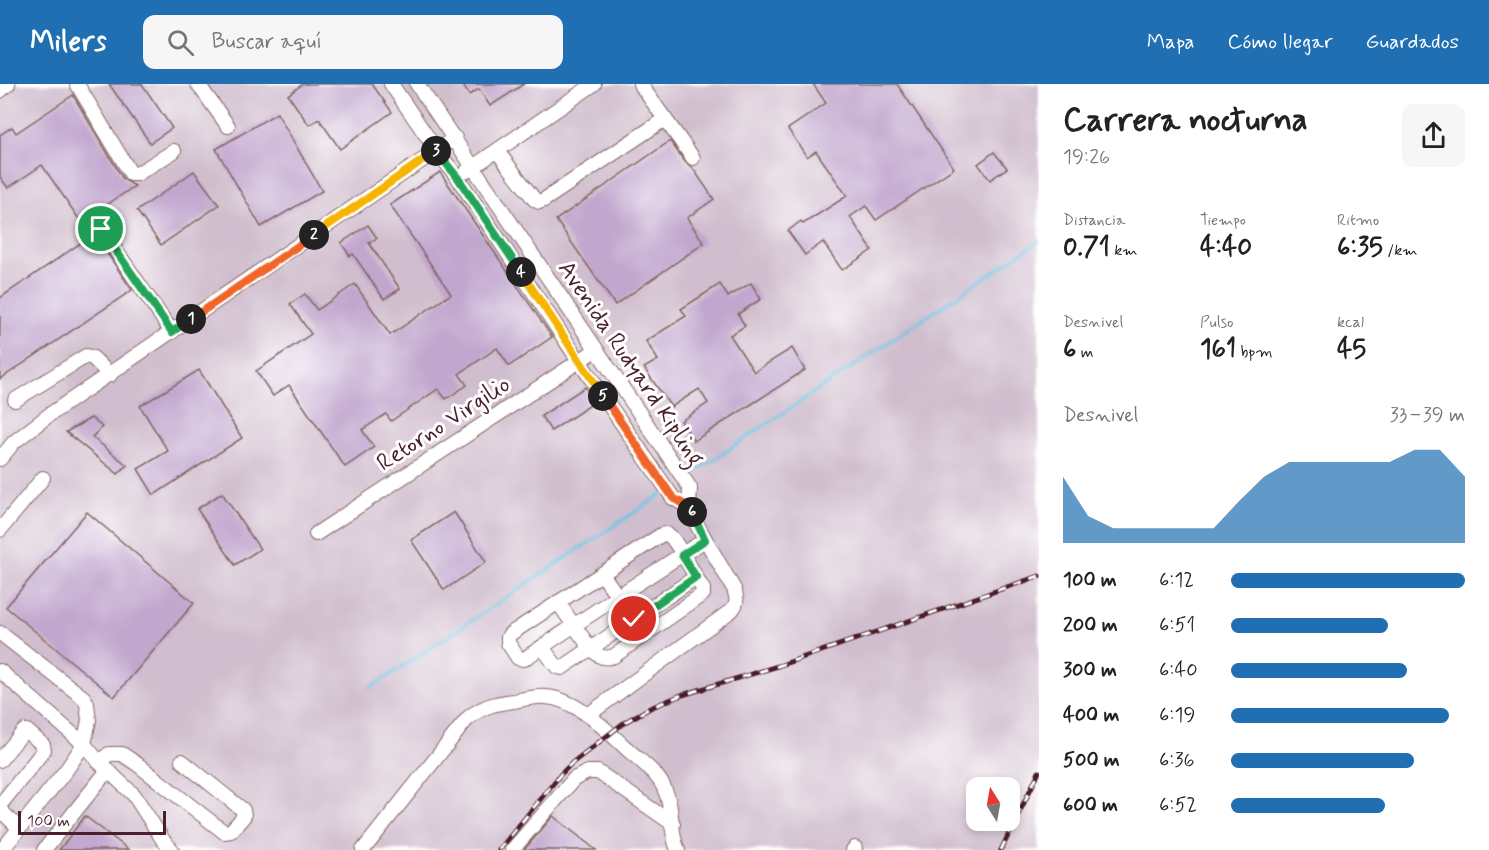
<!DOCTYPE html>
<html lang="es">
<head>
<meta charset="utf-8">
<style>
  :root { --surface:#fff; --page:#f6f6f6; --text:#222; --muted:#767676; --accent:#1f6fb2 }
  body { margin:0; font-family:Mynerve,sans-serif; background:var(--page); color:var(--text); height:100vh; display:flex; flex-direction:column; font-size:22px; white-space:nowrap }
  * { box-sizing:border-box; margin:0 }
  p { font-size:20px; color:var(--muted) }
  .icon { flex:none; width:33px; height:33px; fill:none; stroke:currentColor; stroke-width:2; stroke-linecap:round; stroke-linejoin:round }
  .map { position:relative; flex:1; overflow:hidden }
  .details { display:flex; flex-direction:column; background:var(--surface); width:450px }
  .details>* { flex:none }
  .needle { width:39px; rotate:349deg }
  .fabs { position:absolute; left:966px; top:693px; display:grid; gap:12px }
  .fabs a { display:grid; place-items:center; width:54px; height:54px; border-radius:12px; background:var(--surface); box-shadow:0 3px 9px #0003; font-size:30px }
  .scale { position:absolute; left:18px; bottom:15px; width:148px; box-sizing:border-box; padding-left:6px; border:3px solid #4a1f2b; border-top:0; font-size:16px; line-height:21px; white-space:nowrap; color:#4a1f2b; -webkit-text-stroke:4px #fff; paint-order:stroke }
  .pin { position:absolute; display:grid; place-items:center; width:51px; height:51px; color:#fff; margin:-26px; border:3px solid #fff; border-radius:50%; box-shadow:0 2px 6px #0007 }
  .km { position:absolute; width:30px; height:30px; margin:-15px; border-radius:50%; background:#222; color:#fff; font-size:16px; line-height:30px; text-align:center }
  .round { display:grid; place-items:center; flex:none; width:63px; height:63px; border-radius:12px; background:var(--page) }
  .overview { display:flex; align-items:center; justify-content:space-between; height:102px; padding:0 24px }
  h1 { font-size:33px; font-weight:800; line-height:45px }
  .figures { display:grid; grid-template-columns:repeat(3,1fr); gap:9px; height:102px; padding:6px 24px }
  .figures div { display:grid; align-content:center }
  .figures b { font-size:26px; font-weight:800 }
  .figures small { font-size:16px; font-weight:400 }
  .figures p { font-size:16px }
  .chart { height:168px; padding:12px 24px }
  .chart p { display:flex; justify-content:space-between }
  .chart svg { width:100%; height:108px; margin-top:6px; fill:var(--accent); opacity:.7 }
  ul { padding:0 24px; list-style:none; font-size:20px }
  li { display:grid; grid-template-columns:96px 72px 1fr; align-items:center; height:45px }
  li i { height:15px; border-radius:8px; background:var(--accent) }
  header { display:flex; align-items:center; gap:36px; box-sizing:border-box; height:84px; padding:0 30px; background:var(--accent); color:#fff }
  header strong { font-size:28px }
  nav { display:flex; gap:33px; margin-inline-start:auto; font-size:21px }
  .search { width:420px; height:54px; background:var(--page); display:flex; align-items:center; gap:15px; box-sizing:border-box; padding:0 21px; border-radius:12px; color:var(--muted); font-size:22px }
  main { display:flex; flex:1; min-height:0 }
  .map>svg:first-child { display:block }
  .industrial { fill:#d0bdcd; fill-rule:evenodd }
  .lines { fill:none; stroke-linecap:round; stroke-linejoin:round }
  .stream { stroke:#64c5e3; stroke-width:3 }
  .building { fill:#c1a6ce }
  .minor-casing { stroke:#846563; stroke-width:16 }
  .minor { stroke:#fff; stroke-width:14 }
  .rail-casing { stroke:#4a1f2b; stroke-width:5 }
  .rail { stroke:#fff; stroke-width:3; stroke-dasharray:9; stroke-linecap:butt }
  .split-1-casing { stroke:#fff; stroke-width:12 }
  .split-2-casing { stroke:#fff; stroke-width:12 }
  .split-3-casing { stroke:#fff; stroke-width:12 }
  .split-4-casing { stroke:#fff; stroke-width:12 }
  .split-5-casing { stroke:#fff; stroke-width:12 }
  .split-6-casing { stroke:#fff; stroke-width:12 }
  .split-7-casing { stroke:#fff; stroke-width:12 }
  .split-1 { stroke:#22a559; stroke-width:8 }
  .split-2 { stroke:#f0652b; stroke-width:8 }
  .split-3 { stroke:#f5b400; stroke-width:8 }
  .split-4 { stroke:#22a559; stroke-width:8 }
  .split-5 { stroke:#f5b400; stroke-width:8 }
  .split-6 { stroke:#f0652b; stroke-width:8 }
  .split-7 { stroke:#22a559; stroke-width:8 }
  .labels { text-anchor:middle; stroke-width:6; stroke-linejoin:round; paint-order:stroke }
  .street-label { font-size:24px; fill:#4a1f2b; stroke:#fff }
</style>
</head>
<body>
<header>
<strong>Milers</strong>
<div class="search"><svg class="icon" aria-label="search" viewBox="0 0 24 24"><circle cx="10" cy="10" r="6"/><path d="M15 15l6 6"/></svg>Buscar aquí</div>
<nav><a>Mapa</a><a>Cómo llegar</a><a>Guardados</a></nav>
</header>
<main>
<div class="map">
<svg width="1039" height="766" viewBox="0 0 1039 766">
  <rect width="100%" height="100%" fill="#fff"/>
  <filter id="ink" filterUnits="userSpaceOnUse"><feTurbulence type="fractalNoise" baseFrequency=".0167" numOctaves="2"/><feDisplacementMap in="SourceGraphic" scale="12" xChannelSelector="R" yChannelSelector="G"/><feConvolveMatrix kernelMatrix="1 2 1 2 8 2 1 2 1" color-interpolation-filters="sRGB"/></filter>
  <filter id="wash" filterUnits="userSpaceOnUse"><feTurbulence type="fractalNoise" baseFrequency=".008" numOctaves="4" result="noise"/><feDisplacementMap in="SourceGraphic" scale="24" xChannelSelector="R" yChannelSelector="G"/><feGaussianBlur stdDeviation="1.35" result="paint"/><feColorMatrix in="noise" values="0 0 0 0 0 0 0 0 0 0 0 0 0 0 0 0 0 1.4 0 .05"/><feComposite in="paint" operator="in"/></filter>
  <g filter="url(#wash)">
    <rect width="100%" height="100%" fill="#f1e6cc"/>
    <path class="industrial" d="M0,0H1039V766H0ZM976,704H1010V736H976Z"/>
    <g class="lines">
      <g class="stream">
        <polyline points="694,389 1039,157"/>
        <polyline points="370,604 662,410"/>
      </g>
    </g>
    <g id="blocks">
      <g class="building">
        <polygon points="109,0 142,0 172,44 150,59"/>
        <polygon points="303,0 372,0 392,28 340,65 319,35 309,41 288,11"/>
        <polygon points="462,0 524,0 490,22 479,5 469,11"/>
        <polygon points="813,0 897,0 954,84 876,136 866,122 850,133 872,166 842,186 823,158 805,171 788,147 801,137 803,140 847,112 816,67 807,73 788,45 826,19"/>
        <polygon points="73,11 123,95 135,102 81,138 42,81 8,104 0,93 0,51 12,43 16,49"/>
        <polygon points="277,29 322,107 261,143 216,65"/>
        <polygon points="670,57 686,79 692,83 714,115 687,134 704,159 615,221 556,136"/>
        <polygon points="994,68 1007,84 990,96 978,80"/>
        <polygon points="194,87 219,121 161,161 137,127"/>
        <polygon points="440,88 552,253 509,282 497,264 459,290 467,301 446,315 438,305 391,337 386,330 362,346 374,363 345,383 289,301 273,312 256,287 311,250 290,220 305,210 317,226 355,200 390,251 451,210 390,121"/>
        <polygon points="368,141 377,154 369,159 400,205 384,215 353,170 350,172 341,159"/>
        <polygon points="94,150 132,206 0,295 0,214"/>
        <polygon points="751,199 761,215 738,230 745,242 730,251 754,288 792,264 805,286 694,357 681,337 708,319 699,305 671,323 644,284 658,276 646,257 686,232 681,225 720,200 728,213"/>
        <polygon points="199,286 242,354 154,411 138,385 168,367 140,322"/>
        <polygon points="585,303 595,318 551,347 541,332"/>
        <polygon points="91,334 102,343 92,353 127,381 118,390 66,348"/>
        <polygon points="222,409 260,465 235,481 197,425"/>
        <polygon points="87,428 194,519 114,613 6,523"/>
        <polygon points="454,428 486,478 444,506 411,456"/>
        <polygon points="85,732 129,766 59,766"/>
        <polygon points="553,732 596,766 524,766"/>
      </g>
    </g>
  </g>
  <g filter="url(#ink)">
    <use href="#blocks" fill-opacity="0" stroke="#846563" stroke-width="1.5"/>
    <g class="lines">
      <g class="minor-casing">
        <g id="minor">
          <polyline points="77,0 131,90 137,90 174,67"/>
          <polyline points="198,0 228,42"/>
          <polyline points="391,0 437,67 458,94 579,277 673,414 689,423"/>
          <path d="M417,0L690,404L689,423L697,441L734,505C737,514 738,519 732,526L588,631"/>
          <polyline points="640,0 693,74"/>
          <polyline points="0,7 8,0"/>
          <polyline points="497,67 534,115 539,118 544,116 665,35"/>
          <polyline points="467,87 594,0"/>
          <polyline points="101,145 172,248"/>
          <polyline points="15,316 86,272 93,274 110,291"/>
          <polyline points="0,375 14,358 49,331 455,54"/>
          <polyline points="0,446 43,394"/>
          <polyline points="316,450 596,266"/>
          <polyline points="602,490 634,535"/>
          <path d="M558,518C566,530 590,567 600,572C605,575 610,573 614,572L703,510V505C696,494 678,459 670,452C666,449 665,450 661,451L510,550L508,553V559L518,574L524,575C584,535 644,494 705,456"/>
          <polyline points="0,549 84,614 87,620 89,636 84,660 67,685 2,766"/>
          <polyline points="542,563 557,583 562,584 696,493"/>
          <polyline points="0,587 84,660 99,678 134,711 163,756 172,766"/>
          <polyline points="0,676 24,647 27,647 43,661 44,666 0,721"/>
          <polyline points="99,678 109,670 122,670 137,680 224,748 231,747 244,732 243,726 182,677"/>
          <polyline points="0,726 19,744"/>
          <polyline points="44,766 108,686"/>
          <path d="M363,766L468,634C483,622 496,619 514,617C525,615 536,612 546,613C576,615 605,645 626,664C639,676 657,688 664,704C674,724 669,747 678,766"/>
          <polyline points="512,766 574,695 588,688 598,688 673,740"/>
          <polyline points="853,766 855,764"/>
        </g>
      </g>
      <use href="#minor" class="minor"/>
      <g class="rail-casing">
        <g id="rail">
          <polyline points="499,766 560,691 572,679 625,638 650,624 679,612 778,582 1039,492"/>
          <polyline points="1001,766 1039,688"/>
        </g>
      </g>
      <use href="#rail" class="rail"/>
    </g>
  </g>
  <g class="lines" filter="url(#ink)">
    <g class="split-1-casing">
      <polyline id="split-1" points="101,145 172,248 191,235"/>
    </g>
    <g class="split-2-casing">
      <polyline id="split-2" points="191,235 314,151"/>
    </g>
    <g class="split-3-casing">
      <polyline id="split-3" points="314,151 436,67"/>
    </g>
    <g class="split-4-casing">
      <polyline id="split-4" points="436,67 458,94 521,188"/>
    </g>
    <g class="split-5-casing">
      <polyline id="split-5" points="521,188 603,312"/>
    </g>
    <g class="split-6-casing">
      <polyline id="split-6" points="603,312 673,414 689,423 692,428"/>
    </g>
    <g class="split-7-casing">
      <polyline id="split-7" points="634,535 696,493 682,471 705,456 692,428"/>
    </g>
    <use href="#split-1" class="split-1"/>
    <use href="#split-2" class="split-2"/>
    <use href="#split-3" class="split-3"/>
    <use href="#split-4" class="split-4"/>
    <use href="#split-5" class="split-5"/>
    <use href="#split-6" class="split-6"/>
    <use href="#split-7" class="split-7"/>
  </g>
  <g class="labels">
    <g class="street-label">
      <text transform="translate(632 279) rotate(56)" y="8">Avenida Rudyard Kipling</text>
      <text transform="translate(443 339) rotate(-33)" y="8">Retorno Virgilio</text>
    </g>
  </g>
</svg>
<div class="fabs">
<a><svg class="needle" viewBox="-14 -14 28 28"><path d="M0-13l5 13h-10z" fill="#e53935"/><path d="M0 13l5-13h-10z" fill="#767676"/></svg></a>
</div>
<div class="scale">100 m</div>
<div class="pin" style="left:101px;top:145px;background:#1e9e55"><svg class="icon" aria-label="arrive" viewBox="0 0 24 24"><path d="M6 21V4h12l-3 4 3 4H6"/></svg></div>
<div class="pin" style="left:634px;top:535px;background:#d93025"><svg class="icon" aria-label="check" viewBox="0 0 24 24"><path d="M5 12l5 5 9-10"/></svg></div>
<b class="km" style="left:191px;top:235px">1</b>
<b class="km" style="left:314px;top:151px">2</b>
<b class="km" style="left:436px;top:67px">3</b>
<b class="km" style="left:521px;top:188px">4</b>
<b class="km" style="left:603px;top:312px">5</b>
<b class="km" style="left:692px;top:428px">6</b>
</div>
<section class="details">
<div class="overview"><div><h1>Carrera nocturna</h1><p>19:26</p></div><a class="round"><svg class="icon" aria-label="share" viewBox="0 0 24 24"><path d="M12 15V3M7 8l5-5 5 5M5 13v7h14v-7"/></svg></a></div>
<div class="figures">
<div><p>Distancia</p><b>0.71<small> km</small></b></div>
<div><p>Tiempo</p><b>4:40</b></div>
<div><p>Ritmo</p><b>6:35<small> /km</small></b></div>
</div>
<div class="figures">
<div><p>Desnivel</p><b>6<small> m</small></b></div>
<div><p>Pulso</p><b>161<small> bpm</small></b></div>
<div><p>kcal</p><b>45</b></div>
</div>
<div class="chart"><p><span>Desnivel</span>33–39 m</p>
<svg viewBox="0 0 160 44" preserveAspectRatio="none"><path d="M0 44V17L10 33L20 38L30 38L40 38L50 38L60 38L70 27L80 17L90 11L100 11L110 11L120 11L130 11L140 6L150 6L160 17V44z"/></svg>
</div>
<ul>
<li><b>100 m</b>6:12<i style="width:100%"></i></li>
<li><b>200 m</b>6:51<i style="width:67%"></i></li>
<li><b>300 m</b>6:40<i style="width:75%"></i></li>
<li><b>400 m</b>6:19<i style="width:93%"></i></li>
<li><b>500 m</b>6:36<i style="width:78%"></i></li>
<li><b>600 m</b>6:52<i style="width:66%"></i></li>
</ul>
</section>
</main>
</body>
</html>
